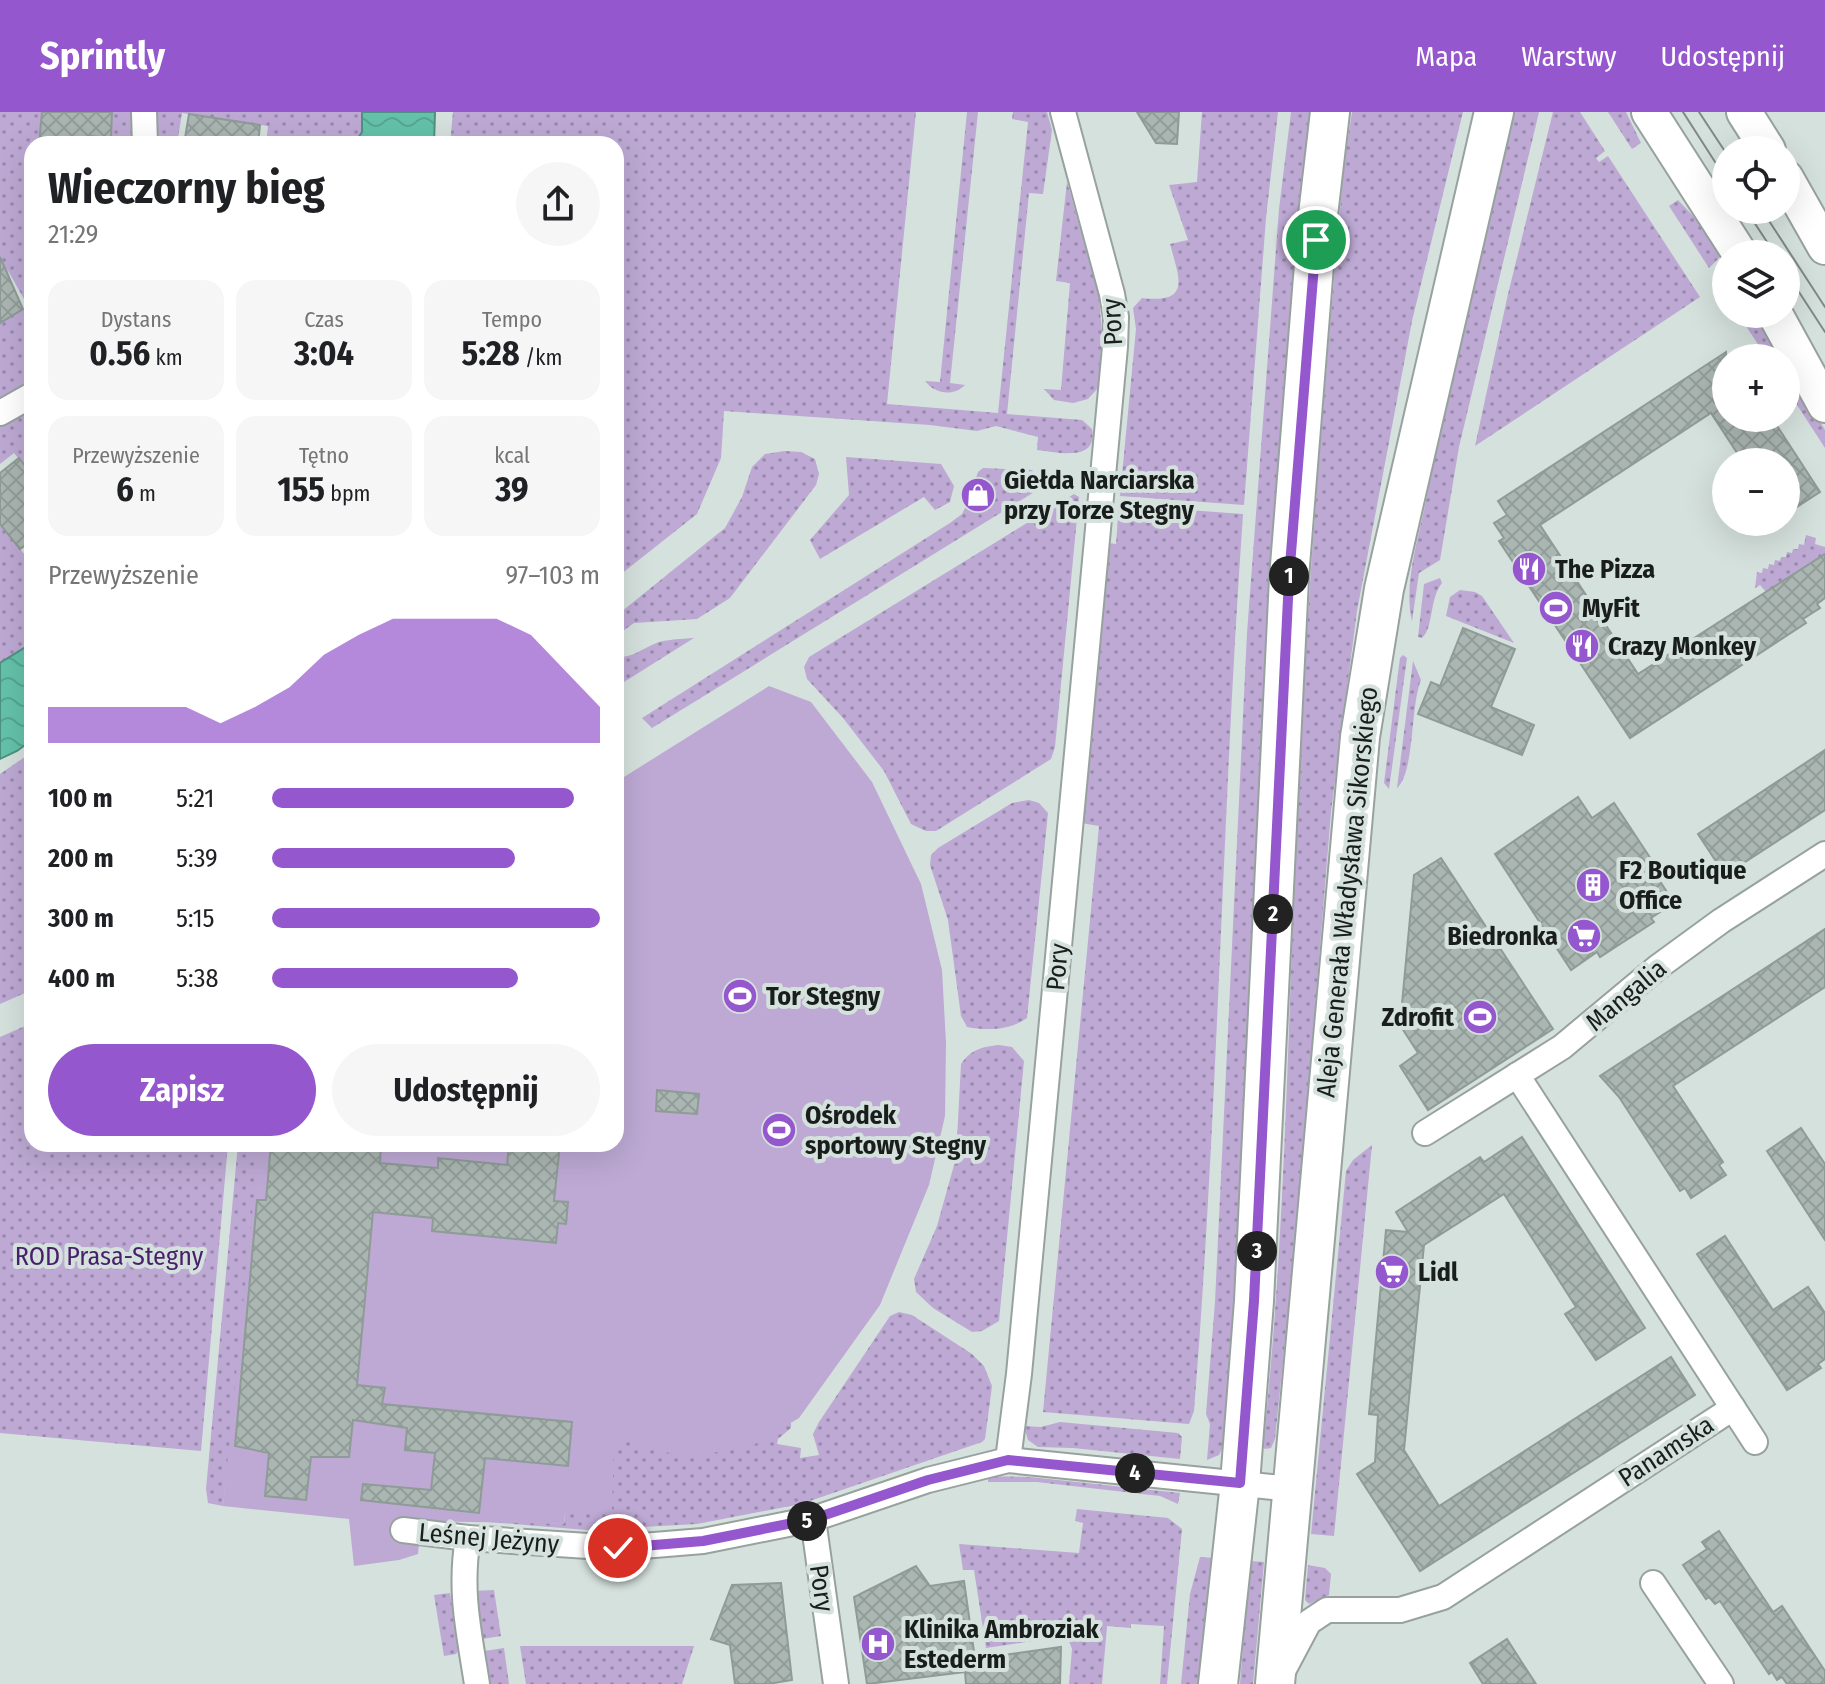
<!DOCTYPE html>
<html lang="pl">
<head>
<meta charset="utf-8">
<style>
  :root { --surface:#fff; --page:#f6f6f6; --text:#202124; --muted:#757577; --accent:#9557cd }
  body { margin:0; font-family:"Fira Sans Condensed",sans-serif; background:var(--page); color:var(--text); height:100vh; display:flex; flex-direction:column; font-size:30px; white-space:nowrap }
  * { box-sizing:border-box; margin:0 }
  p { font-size:26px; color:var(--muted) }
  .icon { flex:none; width:44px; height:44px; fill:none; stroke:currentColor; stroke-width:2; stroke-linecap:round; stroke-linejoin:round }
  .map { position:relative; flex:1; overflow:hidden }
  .side { position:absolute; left:24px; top:24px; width:600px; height:1016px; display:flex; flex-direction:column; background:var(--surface); border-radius:24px; box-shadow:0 8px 32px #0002 }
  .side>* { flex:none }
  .fabs { position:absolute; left:1712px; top:24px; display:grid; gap:16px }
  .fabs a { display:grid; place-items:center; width:88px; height:88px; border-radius:50%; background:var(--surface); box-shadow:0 8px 32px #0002; font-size:40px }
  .pin { position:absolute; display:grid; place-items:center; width:68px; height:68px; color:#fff; margin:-34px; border:4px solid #fff; border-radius:50%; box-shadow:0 2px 8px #0007 }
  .km { position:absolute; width:40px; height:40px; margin:-20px; border-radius:50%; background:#222; color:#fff; font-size:22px; line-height:40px; text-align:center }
  .round { display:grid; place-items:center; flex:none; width:84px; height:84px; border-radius:42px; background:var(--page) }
  .head { display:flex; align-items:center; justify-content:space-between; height:136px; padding:0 24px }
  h1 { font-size:44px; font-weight:700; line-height:60px }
  .figures { display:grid; grid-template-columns:repeat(3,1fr); gap:12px; height:136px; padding:8px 24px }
  .figures div { display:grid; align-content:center; border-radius:20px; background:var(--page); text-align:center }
  .figures b { font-size:34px; font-weight:700 }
  .figures small { font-size:22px; font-weight:400 }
  .figures p { font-size:22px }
  .chart { height:224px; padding:16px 24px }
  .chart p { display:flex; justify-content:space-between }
  .chart svg { width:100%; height:144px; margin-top:8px; fill:var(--accent); opacity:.7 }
  .action { display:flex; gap:16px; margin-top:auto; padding:16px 24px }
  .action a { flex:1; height:92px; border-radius:48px; background:var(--accent); color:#fff; font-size:32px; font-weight:700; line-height:92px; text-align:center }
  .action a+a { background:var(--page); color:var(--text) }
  ul { padding:0 24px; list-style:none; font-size:26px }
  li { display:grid; grid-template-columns:128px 96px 1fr; align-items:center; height:60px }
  li i { height:20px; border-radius:10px; background:var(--accent) }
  header { display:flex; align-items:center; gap:48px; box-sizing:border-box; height:112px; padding:0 40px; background:var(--accent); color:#fff }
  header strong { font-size:38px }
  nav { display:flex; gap:44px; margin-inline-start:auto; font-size:28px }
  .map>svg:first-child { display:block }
  .green { fill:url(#green-dots) }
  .pitch { fill:#bda9d4 }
  .water { fill:url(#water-waves); stroke:#4e917f; stroke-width:2 }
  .building { fill:url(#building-cross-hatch); stroke:#8f9b97; stroke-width:2 }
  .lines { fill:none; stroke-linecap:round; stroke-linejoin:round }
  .minor-casing { stroke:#97a29e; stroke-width:28 }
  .secondary-casing { stroke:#97a29e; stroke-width:38 }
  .primary-casing { stroke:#97a29e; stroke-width:42 }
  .minor { stroke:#fff; stroke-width:24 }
  .secondary { stroke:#fff; stroke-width:34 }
  .primary { stroke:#fff; stroke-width:38 }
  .tram { stroke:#808985; stroke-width:2 }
  .route-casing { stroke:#fff; stroke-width:16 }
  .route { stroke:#9557cd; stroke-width:10 }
  .labels { text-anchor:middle; stroke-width:8; stroke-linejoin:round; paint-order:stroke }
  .street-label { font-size:26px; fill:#191e1c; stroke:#d5e1dd }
  .poi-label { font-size:26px; font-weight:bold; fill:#191e1c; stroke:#d5e1dd; text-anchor:start }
  .park-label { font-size:26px; fill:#481f6a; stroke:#d5e1dd }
</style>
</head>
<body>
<header>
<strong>Sprintly</strong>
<nav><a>Mapa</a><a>Warstwy</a><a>Udostępnij</a></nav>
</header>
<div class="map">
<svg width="1825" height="1572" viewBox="0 0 1825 1572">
  <defs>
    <pattern id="green-dots" width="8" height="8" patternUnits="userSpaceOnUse" patternTransform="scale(2)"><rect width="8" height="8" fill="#bda9d4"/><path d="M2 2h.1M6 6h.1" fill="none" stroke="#9989ab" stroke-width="1.8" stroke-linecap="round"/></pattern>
    <pattern id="water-waves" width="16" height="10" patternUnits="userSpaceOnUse" patternTransform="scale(2)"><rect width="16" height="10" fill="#64c2aa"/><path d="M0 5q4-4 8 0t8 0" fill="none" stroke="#56a692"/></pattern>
    <pattern id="building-cross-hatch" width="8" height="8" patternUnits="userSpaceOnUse" patternTransform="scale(2)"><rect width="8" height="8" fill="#aab6b2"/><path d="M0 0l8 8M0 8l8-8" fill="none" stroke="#929c98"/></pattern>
  </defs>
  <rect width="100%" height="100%" fill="#d5e1dd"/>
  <g class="green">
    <polygon points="0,0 42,0 39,32 32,32 32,274 0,292 0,211 28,194 7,157 13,175 0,182"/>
    <polygon points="112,0 136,0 136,32 90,31 90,24 117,26 111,24"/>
    <polygon points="153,0 362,0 363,2 362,20 354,32 266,32 268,14 182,1 177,32 157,32 155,30"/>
    <path d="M453,0H916L887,292L998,301L1028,10L1012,7L1013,0H1047L1052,18L1043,82L1029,81L1007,302L1082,308L1092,317C1098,351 1058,340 1037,338L1038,325L996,314L977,319L930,313L724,299L721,346L697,402L616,466V32H450Z"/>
    <path d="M967,0H978L950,271L965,273C953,285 935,282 925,269L940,270Z"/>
    <path d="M1202,0H1278L1266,106L1244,393L1120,384L1136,217L1133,196L1142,186C1192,192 1179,166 1170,132L1188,128L1169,73L1197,70Z"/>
    <polygon points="1291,0 1310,0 1298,97 1266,520 1234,1191 1225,1331 1219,1343 1207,1348 1210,1312 1206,1302 1215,1190 1247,521 1279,97"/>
    <path d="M1352,0H1463L1412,209L1357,499L1331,700L1299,1093L1275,1327L1271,1336L1265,1337L1263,1335C1288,1104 1288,870 1300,638C1310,442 1327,246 1344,51Z"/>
    <path d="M1514,0H1539L1459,335L1440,448L1419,461L1412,509C1403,471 1419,426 1426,388C1451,258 1485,130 1514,0Z"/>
    <polygon points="1553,0 1580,0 1605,39 1596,46 1599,50 1608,44 1700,185 1475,334 1508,182"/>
    <polygon points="1608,0 1626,0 1641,31 1632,37"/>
    <polygon points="1067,70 1099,184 1102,223 1098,276 1088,287 1073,291 1054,288 1044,277 1061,278 1070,171 1056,169"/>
    <polygon points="1678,88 1709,121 1721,140 1719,146 1709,156 1669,94"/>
    <polygon points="1738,202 1760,202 1784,246 1767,246"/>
    <polygon points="1786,251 1825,318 1825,336 1786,276"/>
    <polygon points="28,299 32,300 32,363 14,341 0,352 0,312"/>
    <polygon points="785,339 801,340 815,347 819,362 816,373 730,486 697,507 634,511 623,519 616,518 616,504 725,416 742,385 752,355 765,342"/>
    <polygon points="846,345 941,352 954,374 950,390 935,398 924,385 820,447 810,428 849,383"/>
    <polygon points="983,356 1032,358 1039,364 1039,375 1036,379 652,616 642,606 950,411 962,402 967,392 978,360"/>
    <polygon points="1074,382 1079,385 1055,635 1051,647 936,719 926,719 911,712 884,659 843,606 807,567 804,555 809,545"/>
    <path d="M1119,393L1243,402C1222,701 1218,1000 1194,1299L1189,1312L1043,1300L1099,714L1081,711L1109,431L1116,432Z"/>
    <polygon points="0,412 25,443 32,438 32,531 0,551"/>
    <polygon points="1806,423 1816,426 1815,432 1825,435 1825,442 1766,480 1760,473 1755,476 1757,460 1762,461 1763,456 1768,457 1769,452 1774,453 1775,448 1780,449 1781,445 1786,445 1787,440 1792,441 1793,437 1798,437 1799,432 1804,433"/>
    <path d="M1440,466L1442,471C1429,487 1434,515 1422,526L1418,525L1424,472Z"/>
    <polygon points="1460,478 1475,480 1482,484 1514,531 1446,504 1450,485"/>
    <path d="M694,526L616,575V545C632,546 640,538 654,532C665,527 682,527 694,526Z"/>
    <polygon points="1403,543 1407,546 1389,677 1384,671 1400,546"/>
    <path d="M1413,549L1421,568C1410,595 1415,660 1397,676Z"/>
    <polygon points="32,640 32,878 0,892 0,662"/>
    <path d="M1029,688L1039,691L1048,701L1027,906C1010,918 988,919 967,915L961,904L948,808L930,753L931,743L938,736L1012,691Z"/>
    <polygon points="32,911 32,1032 228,1032 201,1339 0,1321 0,925"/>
    <path d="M999,933L1012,935L1024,949L999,1209L982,1219L972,1220L933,1196L916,1180L914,1167L937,1114L956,1046L961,952C972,937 981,935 999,933Z"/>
    <polygon points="238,1032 266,1032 223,1394 208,1391 206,1377"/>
    <polygon points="1372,1033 1334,1424 1311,1422 1346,1059 1353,1048"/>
    <polygon points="899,1200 912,1203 972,1242 984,1254 992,1274 985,1327 982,1330 801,1392 697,1412 587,1418 402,1403 564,1412 570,1353 610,1314 780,1291 791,1311 791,1316 778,1327 777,1332 801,1336 800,1346 819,1343 813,1322 819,1310 890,1204"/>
    <polygon points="1060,1310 1178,1321 1182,1325 1180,1347 1073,1336 1038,1335 1028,1328 1024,1314 1041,1315"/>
    <polygon points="988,1364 1030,1365 1180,1381 1178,1392 1160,1384 1037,1370 988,1370"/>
    <polygon points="1077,1397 1168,1406 1182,1417 1167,1572 1160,1572 1164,1514 1131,1512 1131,1516 1107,1514 1102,1572 1069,1572 1072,1537 1067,1524 986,1536 974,1458 963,1458 959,1432 1079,1441 1083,1411 1075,1409"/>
    <polygon points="1200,1445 1214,1446 1201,1572 1181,1572 1190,1482"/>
    <polygon points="1250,1449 1264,1450 1253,1572 1240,1572"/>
    <polygon points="1308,1453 1325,1456 1331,1462 1329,1483 1309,1492 1305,1488"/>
    <polygon points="494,1478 501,1524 482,1527 473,1479"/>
    <polygon points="450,1481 459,1538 456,1542 444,1544 434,1483"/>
    <polygon points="520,1534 694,1534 682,1572 526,1572"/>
    <polygon points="504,1536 509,1572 486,1572 482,1544 484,1539"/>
  </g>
  <polygon class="pitch" points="769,574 811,590 872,670 921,772 942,858 946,931 945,1004 929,1073 880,1193 799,1306 750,1335 699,1343 673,1342 614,1326 612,1400 565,1401 564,1412 421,1409 418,1442 399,1448 354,1454 349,1407 223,1394 259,1032 616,1032 616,670"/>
  <g class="water">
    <polygon points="362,0 435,0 434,32 354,32 362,20"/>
    <polygon points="32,531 32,628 17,639 0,647 0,551"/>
  </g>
  <g class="building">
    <polygon points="42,0 112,0 111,26 90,24 90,32 39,32"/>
    <polygon points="1137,0 1179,0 1177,32 1156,31"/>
    <polygon points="189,2 260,13 258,32 184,32"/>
    <polygon points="0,145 23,197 0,211"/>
    <polygon points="1726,240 1726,306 1772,306 1820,380 1786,402 1786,350 1743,350 1711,301 1540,413 1638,562 1825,442 1825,486 1817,492 1820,496 1803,507 1806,511 1630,626 1499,429 1504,426 1494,411 1507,403 1498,389"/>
    <polygon points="19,346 32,363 32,428 20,437 0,412 0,361"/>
    <polygon points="1463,516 1515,537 1491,595 1534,613 1522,643 1418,602 1431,570 1440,574"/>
    <polygon points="1825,638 1825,698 1725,763 1698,722"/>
    <polygon points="1578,685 1592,706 1614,691 1651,747 1647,749 1674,791 1651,806 1654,810 1600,845 1597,840 1571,858 1495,742"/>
    <polygon points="1441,746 1553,917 1428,998 1400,954 1418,941 1400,913 1414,763"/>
    <polygon points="1825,817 1825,875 1673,974 1723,1050 1719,1053 1726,1063 1691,1086 1685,1076 1680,1079 1619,985 1600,964"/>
    <polygon points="657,978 699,982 697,1002 656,999"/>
    <polygon points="1801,1016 1825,1052 1825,1128 1767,1039"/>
    <polygon points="1522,1025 1645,1216 1596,1248 1565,1202 1576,1195 1504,1082 1424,1133 1404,1338 1439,1394 1671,1245 1695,1283 1420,1459 1357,1362 1375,1350 1378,1303 1369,1302 1386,1118 1408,1120 1396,1100 1480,1045 1484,1050"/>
    <polygon points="271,1032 381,1032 380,1051 438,1056 438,1046 507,1053 509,1033 531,1035 532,1032 560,1032 554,1089 568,1090 566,1112 558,1111 556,1131 432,1119 433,1106 373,1100 357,1273 385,1276 382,1292 572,1310 568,1354 485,1346 479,1401 361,1388 363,1372 431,1378 435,1341 405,1338 407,1316 353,1308 349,1345 311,1345 306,1388 265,1384 269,1341 235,1334 257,1088 266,1088"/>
    <polygon points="1725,1124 1773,1198 1808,1175 1825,1201 1825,1247 1818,1252 1821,1256 1787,1278 1697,1142"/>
    <polygon points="1719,1419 1773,1500 1782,1494 1825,1559 1825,1572 1787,1572 1782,1565 1777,1568 1772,1560 1769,1562 1720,1489 1715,1492 1709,1485 1706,1487 1683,1453 1707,1437 1702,1430"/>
    <polygon points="916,1454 930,1474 964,1469 975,1547 1061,1535 1060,1572 966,1572 965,1560 867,1572 854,1485"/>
    <polygon points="781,1471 792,1568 768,1572 735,1572 730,1533 711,1527 732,1473"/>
    <polygon points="1507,1527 1521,1549 1536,1572 1483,1572 1470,1551"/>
  </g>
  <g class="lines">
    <g class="minor-casing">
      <g id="minor">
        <polyline points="144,0 145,32"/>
        <polyline points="0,301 32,283"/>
        <polyline points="1517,963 1755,1330"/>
        <polyline points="1425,1021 1562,935 1658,855 1721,809 1825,742"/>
        <polyline points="1008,1348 1019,1262 1115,235 1116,205 1112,182 1063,0"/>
        <polyline points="813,1407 836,1572"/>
        <polyline points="403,1418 468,1426 618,1436 703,1429 813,1407 928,1368 1008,1348 1292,1377"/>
        <path d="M468,1426C459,1479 469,1520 477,1572"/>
        <polyline points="1653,1471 1721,1572"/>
        <polyline points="1283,1559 1309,1510 1327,1498 1400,1498 1443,1485 1733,1296"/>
      </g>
    </g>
    <g class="secondary-casing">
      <g id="secondary">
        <polyline points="1649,0 1740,142"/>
        <polyline points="1744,0 1768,38"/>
        <polyline points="1786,66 1825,135"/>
        <polyline points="1775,202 1825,293"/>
      </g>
    </g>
    <g class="primary-casing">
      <g id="primary">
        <polyline points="1218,1572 1240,1371 1254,1189 1289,466 1318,103 1330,0"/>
        <polyline points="1275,1572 1360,625 1384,477 1494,0"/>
      </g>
    </g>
    <use href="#minor" class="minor"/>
    <use href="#secondary" class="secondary"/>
    <use href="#primary" class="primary"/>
    <g class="tram">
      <polyline points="1683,0 1726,67"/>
      <polyline points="1699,0 1726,41"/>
      <polyline points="1746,98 1775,142"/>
      <polyline points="1762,98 1825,195"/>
      <polyline points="1786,160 1825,220"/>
    </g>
  </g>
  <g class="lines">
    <g class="route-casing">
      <polyline id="route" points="618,1436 703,1429 813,1407 928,1368 1008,1348 1240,1371 1254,1189 1289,466 1316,128"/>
    </g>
    <use href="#route" class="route"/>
  </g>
  <defs>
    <g id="shop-disc" transform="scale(1.8)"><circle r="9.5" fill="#9557cd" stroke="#d5e1dd"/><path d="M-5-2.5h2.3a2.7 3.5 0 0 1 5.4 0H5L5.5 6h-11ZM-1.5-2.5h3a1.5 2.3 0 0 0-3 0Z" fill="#fff"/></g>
    <g id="restaurant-disc" transform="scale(1.8)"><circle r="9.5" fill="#9557cd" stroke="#d5e1dd"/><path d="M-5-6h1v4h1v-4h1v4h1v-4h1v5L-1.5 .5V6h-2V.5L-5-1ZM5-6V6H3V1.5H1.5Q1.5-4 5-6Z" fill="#fff"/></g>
    <g id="stadium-disc" transform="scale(1.8)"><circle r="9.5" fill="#9557cd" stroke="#d5e1dd"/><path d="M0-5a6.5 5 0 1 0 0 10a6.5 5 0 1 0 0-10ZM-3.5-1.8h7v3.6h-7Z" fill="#fff"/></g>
    <g id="building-disc" transform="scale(1.8)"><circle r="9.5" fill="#9557cd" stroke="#d5e1dd"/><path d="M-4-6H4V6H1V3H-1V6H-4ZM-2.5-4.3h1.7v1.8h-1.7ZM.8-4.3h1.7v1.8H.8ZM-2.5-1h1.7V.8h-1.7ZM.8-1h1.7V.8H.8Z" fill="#fff"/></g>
    <g id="supermarket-disc" transform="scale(1.8)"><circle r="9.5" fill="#9557cd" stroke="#d5e1dd"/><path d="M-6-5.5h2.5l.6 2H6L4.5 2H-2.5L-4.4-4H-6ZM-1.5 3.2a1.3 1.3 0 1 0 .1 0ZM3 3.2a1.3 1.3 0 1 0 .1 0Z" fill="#fff"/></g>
    <g id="hospital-disc" transform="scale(1.8)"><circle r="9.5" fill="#9557cd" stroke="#d5e1dd"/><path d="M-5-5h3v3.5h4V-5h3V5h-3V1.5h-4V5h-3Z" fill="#fff"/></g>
  </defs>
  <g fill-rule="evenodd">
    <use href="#shop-disc" x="978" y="383"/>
    <use href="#restaurant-disc" x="1529" y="457"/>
    <use href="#stadium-disc" x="1556" y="496"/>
    <use href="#restaurant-disc" x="1582" y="534"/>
    <use href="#building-disc" x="1593" y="773"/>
    <use href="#supermarket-disc" x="1584" y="824"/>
    <use href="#stadium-disc" x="740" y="884"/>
    <use href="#stadium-disc" x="1480" y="905"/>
    <use href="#stadium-disc" x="779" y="1018"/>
    <use href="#supermarket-disc" x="1392" y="1160"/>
    <use href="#hospital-disc" x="878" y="1532"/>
  </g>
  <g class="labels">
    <g class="street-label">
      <text transform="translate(1112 210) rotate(-93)" y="9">Pory</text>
      <text transform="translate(1347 780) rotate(-84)" y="9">Aleja Generała Władysława Sikorskiego</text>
      <text transform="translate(1057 855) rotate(-85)" y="9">Pory</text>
      <text transform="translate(1626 883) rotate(-40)" y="9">Mangalia</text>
      <text transform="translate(1666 1339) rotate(-33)" y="9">Panamska</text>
      <text transform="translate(489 1426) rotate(5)" y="9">Leśnej Jeżyny</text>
      <text transform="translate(822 1476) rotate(82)" y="9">Pory</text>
    </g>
    <g class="poi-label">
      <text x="1004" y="377">Giełda Narciarska<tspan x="1004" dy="30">przy Torze Stegny</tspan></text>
      <text x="1555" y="466">The Pizza</text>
      <text x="1582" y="505">MyFit</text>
      <text x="1608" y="543">Crazy Monkey</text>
      <text x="1619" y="767">F2 Boutique<tspan x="1619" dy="30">Office</tspan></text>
      <text x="1558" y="833" text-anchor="end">Biedronka</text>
      <text x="766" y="893">Tor Stegny</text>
      <text x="1454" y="914" text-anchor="end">Zdrofit</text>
      <text x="805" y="1012">Ośrodek<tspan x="805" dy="30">sportowy Stegny</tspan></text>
      <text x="1418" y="1169">Lidl</text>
      <text x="904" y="1526">Klinika Ambroziak<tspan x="904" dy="30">Estederm</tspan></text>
    </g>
    <g class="park-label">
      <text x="109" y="1153">ROD Prasa-Stegny</text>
    </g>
  </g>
</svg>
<div class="fabs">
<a><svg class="icon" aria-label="locate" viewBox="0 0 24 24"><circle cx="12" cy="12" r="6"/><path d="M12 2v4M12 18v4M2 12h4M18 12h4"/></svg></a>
<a><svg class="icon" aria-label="layers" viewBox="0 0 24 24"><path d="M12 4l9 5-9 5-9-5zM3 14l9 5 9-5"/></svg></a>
<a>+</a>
<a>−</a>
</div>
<div class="pin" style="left:1316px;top:128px;background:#1e9e55"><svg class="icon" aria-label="arrive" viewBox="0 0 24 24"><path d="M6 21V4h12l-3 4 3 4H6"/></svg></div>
<div class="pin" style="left:618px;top:1436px;background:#d93025"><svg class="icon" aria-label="check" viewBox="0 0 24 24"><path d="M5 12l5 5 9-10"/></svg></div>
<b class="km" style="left:1289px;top:464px">1</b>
<b class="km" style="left:1273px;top:802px">2</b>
<b class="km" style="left:1257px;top:1139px">3</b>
<b class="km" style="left:1135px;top:1361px">4</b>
<b class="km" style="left:807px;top:1409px">5</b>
<section class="side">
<div class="head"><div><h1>Wieczorny bieg</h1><p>21:29</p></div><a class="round"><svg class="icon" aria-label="share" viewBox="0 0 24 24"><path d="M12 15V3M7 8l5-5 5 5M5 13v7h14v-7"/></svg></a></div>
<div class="figures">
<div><p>Dystans</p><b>0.56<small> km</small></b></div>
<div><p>Czas</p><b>3:04</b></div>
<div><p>Tempo</p><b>5:28<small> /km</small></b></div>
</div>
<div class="figures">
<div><p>Przewyższenie</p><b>6<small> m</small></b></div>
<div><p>Tętno</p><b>155<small> bpm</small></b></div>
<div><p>kcal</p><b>39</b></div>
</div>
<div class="chart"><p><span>Przewyższenie</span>97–103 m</p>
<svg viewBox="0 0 160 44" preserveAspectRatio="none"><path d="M0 44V33L10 33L20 33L30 33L40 33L50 38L60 33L70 27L80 17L90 11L100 6L110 6L120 6L130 6L140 11L150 22L160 33V44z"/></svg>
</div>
<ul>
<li><b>100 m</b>5:21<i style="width:92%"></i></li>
<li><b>200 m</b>5:39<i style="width:74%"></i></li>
<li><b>300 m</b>5:15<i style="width:100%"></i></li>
<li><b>400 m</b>5:38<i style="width:75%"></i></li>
</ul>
<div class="action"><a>Zapisz</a><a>Udostępnij</a></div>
</section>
</div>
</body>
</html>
